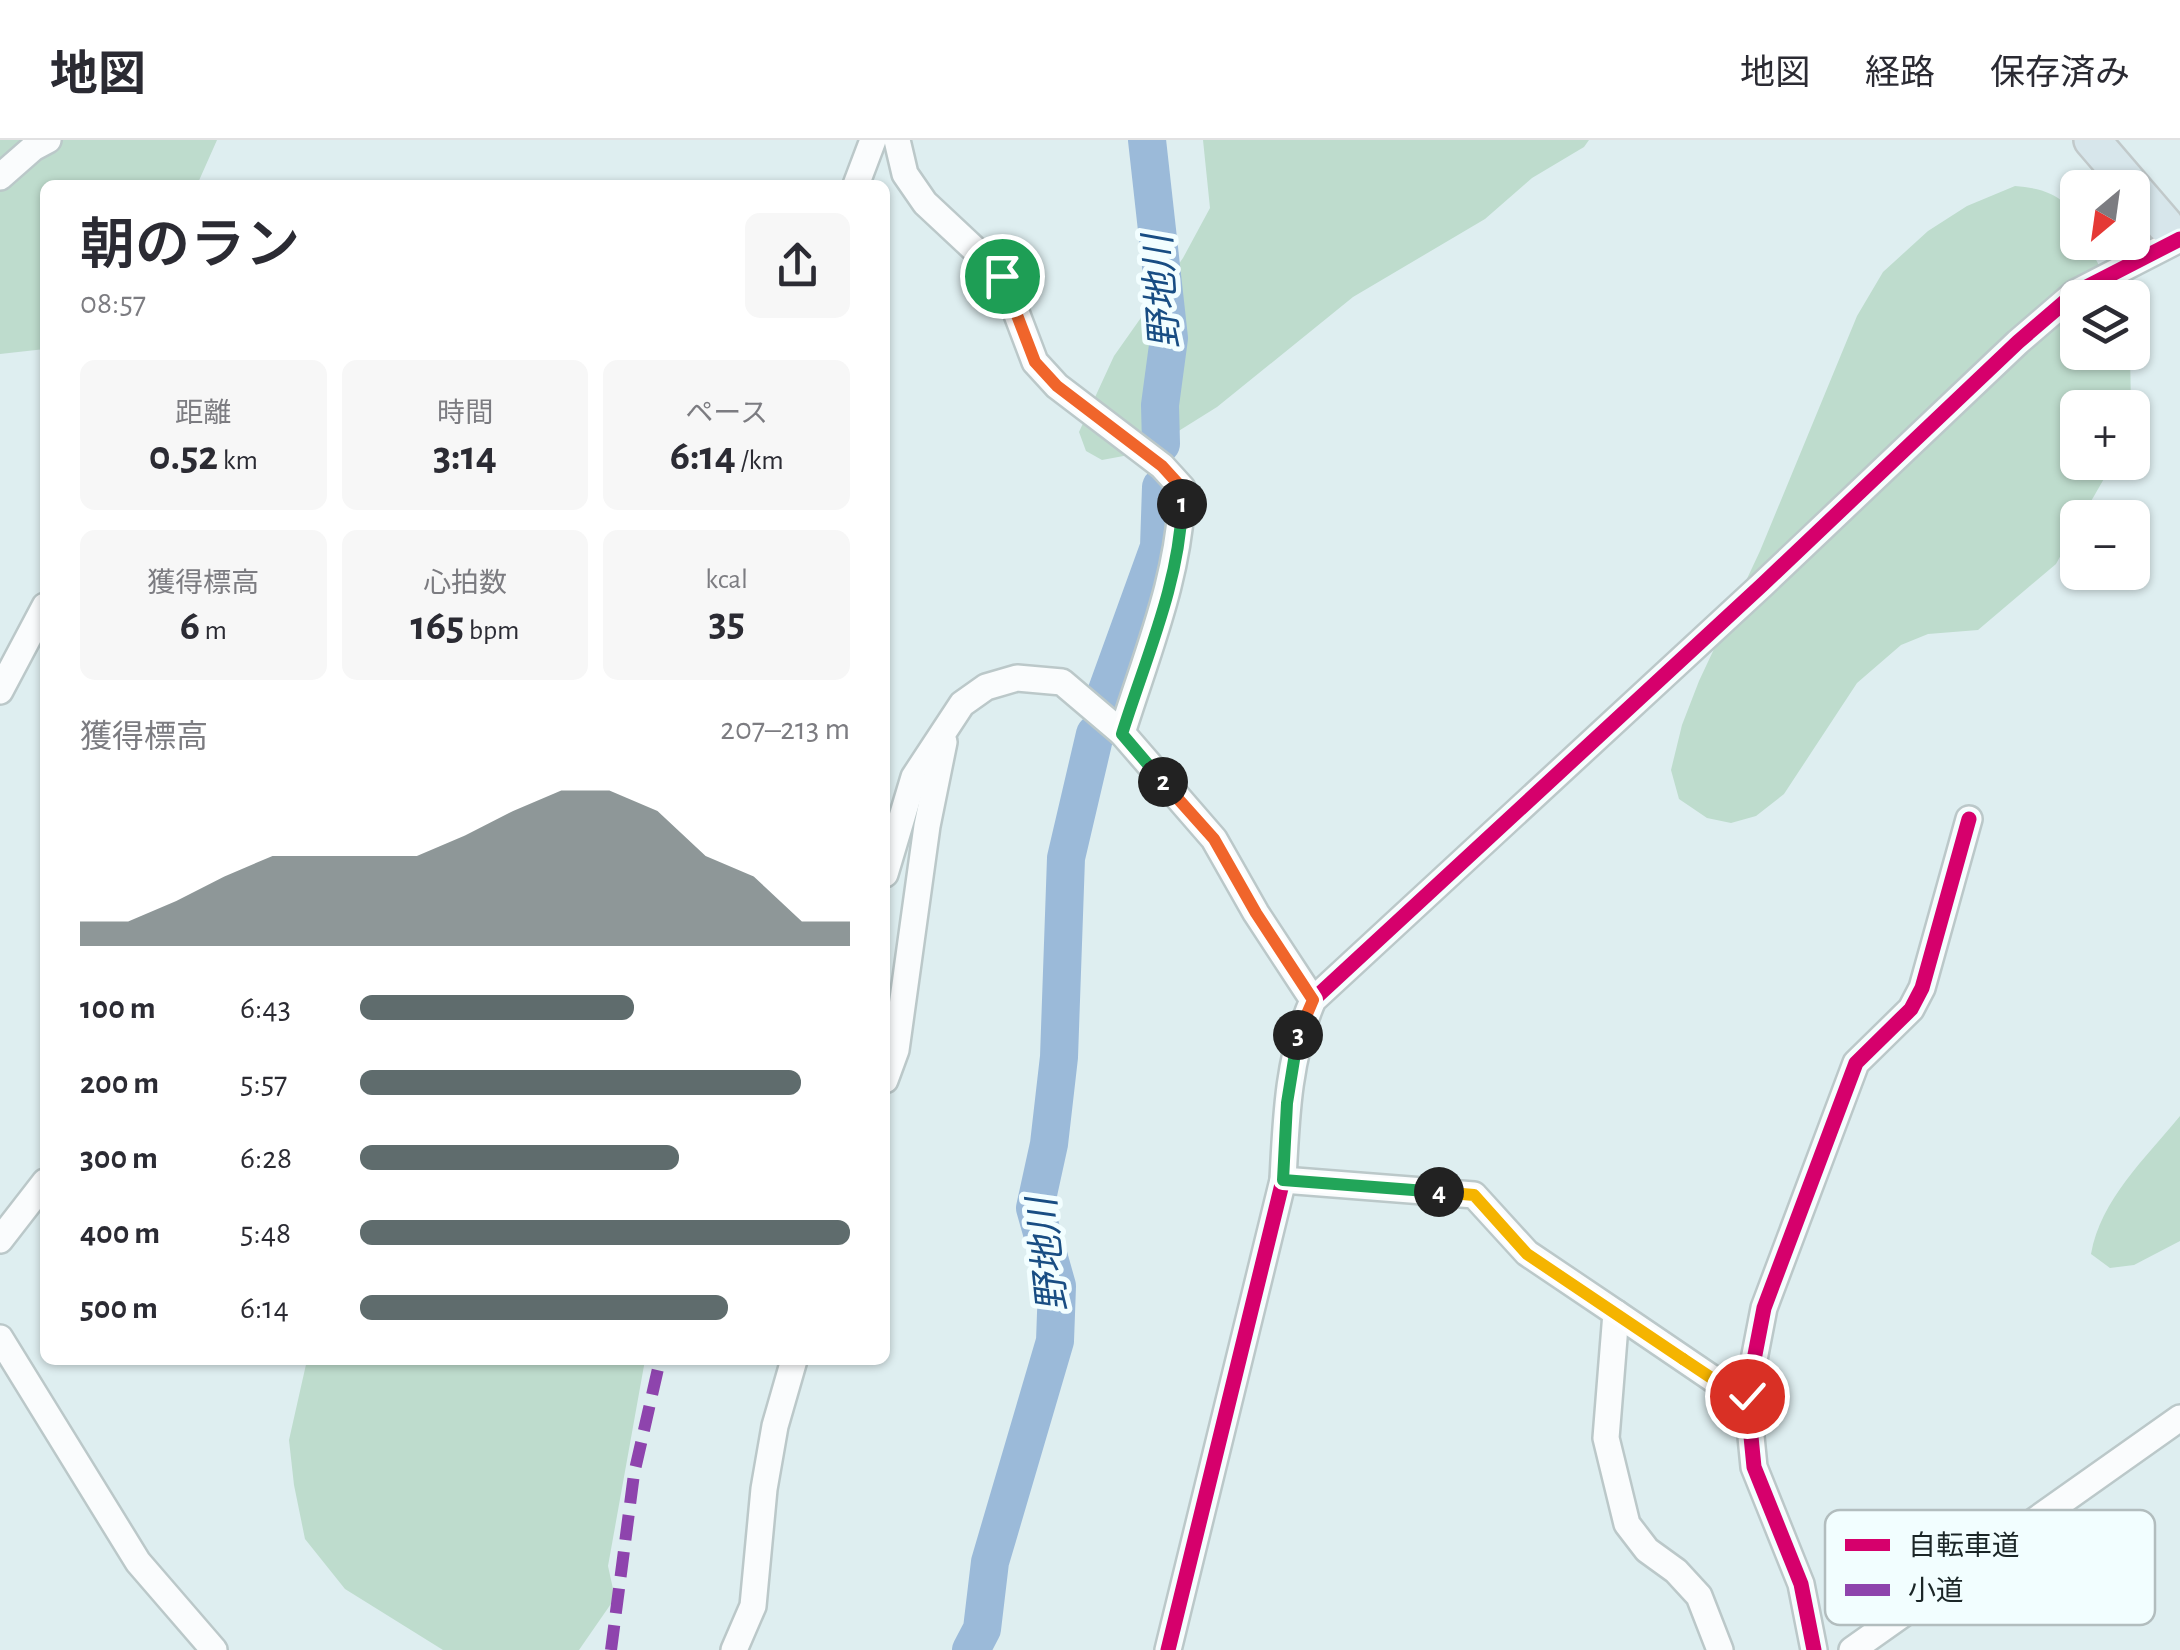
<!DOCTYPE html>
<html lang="ja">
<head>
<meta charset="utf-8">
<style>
  :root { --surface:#fff; --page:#f7f7f7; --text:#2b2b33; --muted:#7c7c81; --line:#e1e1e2; --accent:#5f6c6d }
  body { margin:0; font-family:"Alegreya Sans","Noto Sans JP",sans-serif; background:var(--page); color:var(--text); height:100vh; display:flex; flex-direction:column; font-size:38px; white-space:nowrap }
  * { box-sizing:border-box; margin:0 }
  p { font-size:32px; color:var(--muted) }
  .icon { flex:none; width:55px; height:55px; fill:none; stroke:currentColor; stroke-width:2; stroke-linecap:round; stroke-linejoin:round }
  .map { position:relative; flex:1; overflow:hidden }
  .drawer { position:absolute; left:40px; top:40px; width:850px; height:1185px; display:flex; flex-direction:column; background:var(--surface); border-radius:15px; box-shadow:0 2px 8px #0004 }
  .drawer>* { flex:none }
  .needle { width:65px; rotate:209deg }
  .tools { position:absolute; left:2060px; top:30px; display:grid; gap:20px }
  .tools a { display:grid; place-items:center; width:90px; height:90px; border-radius:15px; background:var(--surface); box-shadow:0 2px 8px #0004; font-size:50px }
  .pin { position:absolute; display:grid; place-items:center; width:85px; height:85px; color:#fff; margin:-42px; border:5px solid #fff; border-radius:50%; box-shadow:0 2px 10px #0007 }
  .km { position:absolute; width:50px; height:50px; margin:-25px; border-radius:50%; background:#222; color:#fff; font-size:28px; line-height:50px; text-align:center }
  .round { display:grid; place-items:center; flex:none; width:105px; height:105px; border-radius:15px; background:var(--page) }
  .overview { display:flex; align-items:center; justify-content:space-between; height:170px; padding:0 40px }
  h1 { font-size:55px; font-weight:600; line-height:75px }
  .metrics { display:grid; grid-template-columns:repeat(3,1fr); gap:15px; height:170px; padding:10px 40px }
  .metrics div { display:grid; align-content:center; border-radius:15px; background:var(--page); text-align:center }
  .metrics b { font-size:42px; font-weight:600 }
  .metrics small { font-size:28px; font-weight:400 }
  .metrics p { font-size:28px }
  .chart { height:280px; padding:20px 40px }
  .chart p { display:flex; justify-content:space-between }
  .chart svg { width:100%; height:180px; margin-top:10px; fill:var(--accent); opacity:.7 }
  ul { padding:0 40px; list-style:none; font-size:32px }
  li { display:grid; grid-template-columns:160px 120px 1fr; align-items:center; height:75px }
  li i { height:25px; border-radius:12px; background:var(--accent) }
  header { display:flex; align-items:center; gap:60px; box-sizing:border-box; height:140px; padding:0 50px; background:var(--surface); border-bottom:2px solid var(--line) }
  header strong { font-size:48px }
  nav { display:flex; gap:55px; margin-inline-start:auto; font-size:35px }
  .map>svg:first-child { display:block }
  .green { fill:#bedccd }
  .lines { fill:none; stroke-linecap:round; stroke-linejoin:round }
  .river { stroke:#9bbad9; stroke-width:38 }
  .minor-casing { stroke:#bbc8c9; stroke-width:30 }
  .highway-casing { stroke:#c1c9ca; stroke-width:40 }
  .minor { stroke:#fafcfd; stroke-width:25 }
  .highway { stroke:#d7e6eb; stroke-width:35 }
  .quiet { stroke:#8e44ad; stroke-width:12; stroke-dasharray:25 12; stroke-linecap:butt }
  .cycleway-casing { stroke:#f2feff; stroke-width:21 }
  .cycleway { stroke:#d6006c; stroke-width:15 }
  .split-1-casing { stroke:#fff; stroke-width:20 }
  .split-2-casing { stroke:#fff; stroke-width:20 }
  .split-3-casing { stroke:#fff; stroke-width:20 }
  .split-4-casing { stroke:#fff; stroke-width:20 }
  .split-5-casing { stroke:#fff; stroke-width:20 }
  .split-6-casing { stroke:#fff; stroke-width:20 }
  .split-1 { stroke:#f0652b; stroke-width:12 }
  .split-2 { stroke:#22a559; stroke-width:12 }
  .split-3 { stroke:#f0652b; stroke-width:12 }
  .split-4 { stroke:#22a559; stroke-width:12 }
  .split-5 { stroke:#f5b400; stroke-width:12 }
  .split-6 { stroke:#f5b400; stroke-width:12 }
  .labels { text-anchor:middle; stroke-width:10; stroke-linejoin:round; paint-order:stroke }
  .water-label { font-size:38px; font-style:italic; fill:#184d83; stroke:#f2feff }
  .key { fill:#f2feff; stroke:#b2bdbe; stroke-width:2.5 }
  .key-label { font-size:28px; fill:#1b2627 }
</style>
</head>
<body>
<header>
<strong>地図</strong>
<nav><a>地図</a><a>経路</a><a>保存済み</a></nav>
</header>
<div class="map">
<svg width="2180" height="1510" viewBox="0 0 2180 1510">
  <rect width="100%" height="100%" fill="#deeef0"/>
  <g class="green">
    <polygon points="0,0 217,0 197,45 45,45 45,209 0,214"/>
    <polygon points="1203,0 1589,0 1584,7 1532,38 1485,79 1353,157 1217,267 1145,312 1102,320 1086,311 1079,292 1114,216 1183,118 1210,68"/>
    <path d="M2015,46C2052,49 2077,60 2078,102L2087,103L2116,157L2078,158V212L2130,213L2131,267L2078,268V322L2113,323L2082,377L2078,378L2077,386L2056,424L1978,490L1928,494L1901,505L1857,543L1784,654L1756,676L1731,683L1707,678L1679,659L1671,630L1682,585L1699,541L1760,411L1857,176L1883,132L1928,91L1967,66Z"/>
    <path d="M2180,976V1101L2134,1125L2110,1128L2091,1114C2101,1059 2145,1019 2180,976Z"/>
    <polygon points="307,1220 645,1220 608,1426 615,1458 579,1510 443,1510 345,1449 305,1399 294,1345 289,1300"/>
  </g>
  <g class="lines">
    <g class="river">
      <polyline points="1147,0 1169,198 1160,265 1161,304"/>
      <polyline points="1105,556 1159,407 1161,347"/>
      <polyline points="971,1510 982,1489 990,1422 1055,1201 1057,1146 1035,1068 1049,1004 1059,917 1066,718 1095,594"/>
    </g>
    <g class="minor-casing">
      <g id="minor">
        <path d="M897,0L905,34L925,63L1002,135L1035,222L1057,246L1162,326L1182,348C1181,433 1147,513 1122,593"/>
        <polyline points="0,37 33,8 48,0"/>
        <polyline points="856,45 873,0"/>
        <polyline points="0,551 45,466"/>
        <polyline points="885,734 914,637 962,564 986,547 1017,538 1062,542 1122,593 1214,699 1256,773 1313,860"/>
        <polyline points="885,940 896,910 927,686 944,602"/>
        <polyline points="1283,1040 1474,1055 1527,1113 1616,1173 1606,1298 1627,1384 1647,1410 1676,1431 1699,1456 1720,1510"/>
        <polyline points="0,1100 45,1042"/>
        <polyline points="1616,1173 1716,1241 1747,1256"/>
        <polyline points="0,1198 138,1422 214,1510"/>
        <polyline points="734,1510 753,1466 764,1349 775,1286 794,1220"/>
        <path d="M1168,1510L1283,1040C1286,979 1288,917 1313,860L1762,445L2018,202L2075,153L2180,99"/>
        <polyline points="1814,1510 1801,1444 1754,1327 1747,1256 1764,1168 1856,923 1911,869 1922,848 1969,679"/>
        <polyline points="1852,1510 2180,1278"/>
      </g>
    </g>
    <g class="highway-casing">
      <polyline id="highway" points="2092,0 2165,85"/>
    </g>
    <use href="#minor" class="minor"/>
    <use href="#highway" class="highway"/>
    <polyline class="quiet" points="611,1510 634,1334 660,1220"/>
    <g class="cycleway-casing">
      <g id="cycleway">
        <path d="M1168,1510L1283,1040C1286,979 1288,917 1313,860L1762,445L2018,202L2075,153L2180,99"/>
        <polyline points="1814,1510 1801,1444 1754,1327 1747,1256 1764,1168 1856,923 1911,869 1922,848 1969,679"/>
      </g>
    </g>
    <use href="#cycleway" class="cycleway"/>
  </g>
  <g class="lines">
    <g class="split-1-casing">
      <polyline id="split-1" points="1002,136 1035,222 1057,246 1162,326 1182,348 1182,364"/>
    </g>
    <g class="split-2-casing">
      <path id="split-2" d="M1163,642L1122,594C1145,520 1180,442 1182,364"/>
    </g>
    <g class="split-3-casing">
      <polyline id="split-3" points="1163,642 1214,699 1256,773 1313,860 1298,895"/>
    </g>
    <g class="split-4-casing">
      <polyline id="split-4" points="1298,895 1287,963 1283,1040 1439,1052"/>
    </g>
    <g class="split-5-casing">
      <polyline id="split-5" points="1439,1052 1474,1055 1527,1114 1683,1219"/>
    </g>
    <g class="split-6-casing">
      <polyline id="split-6" points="1683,1219 1716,1241 1747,1256"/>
    </g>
    <use href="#split-1" class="split-1"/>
    <use href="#split-2" class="split-2"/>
    <use href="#split-3" class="split-3"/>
    <use href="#split-4" class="split-4"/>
    <use href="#split-5" class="split-5"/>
    <use href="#split-6" class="split-6"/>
  </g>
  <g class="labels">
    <g class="water-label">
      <text transform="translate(1161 152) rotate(-94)" y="13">野地川</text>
      <text transform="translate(1047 1115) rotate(-96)" y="13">野地川</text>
    </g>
  </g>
  <rect x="1825" y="1370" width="330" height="115" rx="15" class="key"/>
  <rect x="1845" y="1399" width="45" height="12" fill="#d6006c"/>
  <rect x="1845" y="1444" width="45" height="12" fill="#8e44ad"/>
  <g class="key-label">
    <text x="1908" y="1415">自転車道</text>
    <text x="1908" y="1460">小道</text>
  </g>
</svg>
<div class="tools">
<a><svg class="needle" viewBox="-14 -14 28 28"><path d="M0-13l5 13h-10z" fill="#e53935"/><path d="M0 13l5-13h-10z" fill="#7c7c81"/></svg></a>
<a><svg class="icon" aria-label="layers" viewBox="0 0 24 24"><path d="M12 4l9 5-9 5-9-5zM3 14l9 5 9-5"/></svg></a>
<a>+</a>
<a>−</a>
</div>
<div class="pin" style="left:1002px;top:136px;background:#1e9e55"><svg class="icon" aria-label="arrive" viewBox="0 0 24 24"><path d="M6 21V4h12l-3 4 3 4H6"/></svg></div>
<div class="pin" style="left:1747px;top:1256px;background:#d93025"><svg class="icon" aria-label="check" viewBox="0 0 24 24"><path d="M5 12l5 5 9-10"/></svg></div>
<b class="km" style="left:1182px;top:364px">1</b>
<b class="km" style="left:1163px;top:642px">2</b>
<b class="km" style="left:1298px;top:895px">3</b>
<b class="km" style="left:1439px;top:1052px">4</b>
<section class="drawer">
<div class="overview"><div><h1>朝のラン</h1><p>08:57</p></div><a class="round"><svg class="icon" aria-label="share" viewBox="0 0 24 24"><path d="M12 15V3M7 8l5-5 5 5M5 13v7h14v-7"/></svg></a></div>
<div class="metrics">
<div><p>距離</p><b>0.52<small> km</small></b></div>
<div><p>時間</p><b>3:14</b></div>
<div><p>ペース</p><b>6:14<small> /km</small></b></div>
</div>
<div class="metrics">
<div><p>獲得標高</p><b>6<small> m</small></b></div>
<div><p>心拍数</p><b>165<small> bpm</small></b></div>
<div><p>kcal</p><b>35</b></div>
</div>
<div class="chart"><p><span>獲得標高</span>207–213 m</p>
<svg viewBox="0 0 160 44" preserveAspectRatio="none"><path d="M0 44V38L10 38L20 33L30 27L40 22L50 22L60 22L70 22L80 17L90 11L100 6L110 6L120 11L130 22L140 27L150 38L160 38V44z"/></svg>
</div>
<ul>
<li><b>100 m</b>6:43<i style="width:56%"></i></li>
<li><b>200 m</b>5:57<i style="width:90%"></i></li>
<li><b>300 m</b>6:28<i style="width:65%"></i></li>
<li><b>400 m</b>5:48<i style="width:100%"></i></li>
<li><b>500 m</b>6:14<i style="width:75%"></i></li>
</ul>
</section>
</div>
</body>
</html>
